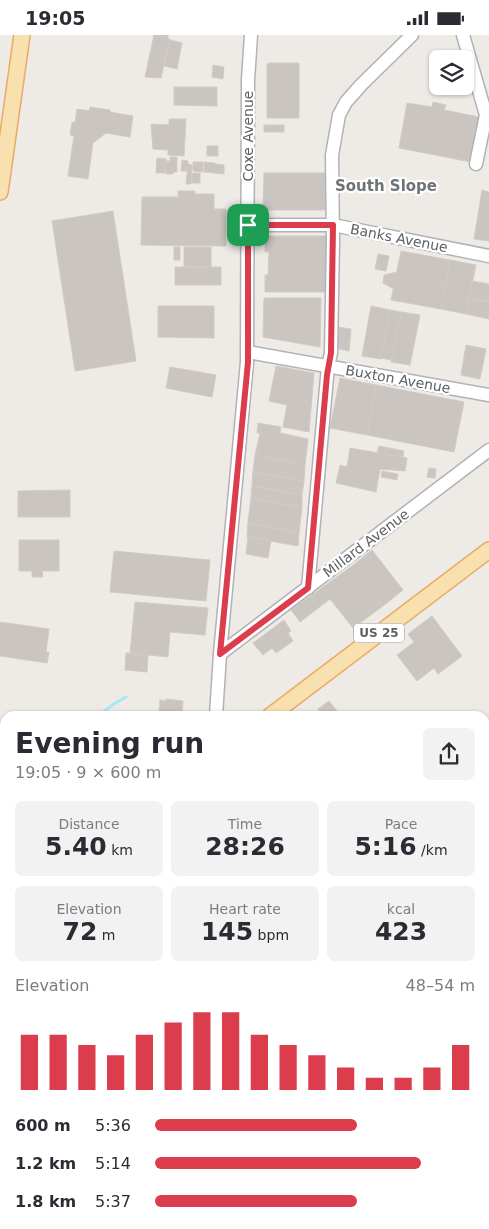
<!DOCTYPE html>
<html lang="en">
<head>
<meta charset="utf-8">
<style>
  :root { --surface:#fff; --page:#f2f2f3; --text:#2b2b33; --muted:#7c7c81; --accent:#dc3d4d }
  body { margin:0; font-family:"DejaVu Sans",sans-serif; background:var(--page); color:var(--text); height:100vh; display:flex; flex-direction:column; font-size:19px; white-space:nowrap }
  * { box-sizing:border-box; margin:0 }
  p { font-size:16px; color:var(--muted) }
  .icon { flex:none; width:28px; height:28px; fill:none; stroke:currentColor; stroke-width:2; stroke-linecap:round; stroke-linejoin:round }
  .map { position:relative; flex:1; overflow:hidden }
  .drawer { position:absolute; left:0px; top:676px; width:490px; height:519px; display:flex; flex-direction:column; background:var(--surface); border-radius:15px 15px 0 0; box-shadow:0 1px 4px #0004 }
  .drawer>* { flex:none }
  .fabs { position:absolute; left:429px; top:15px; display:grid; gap:10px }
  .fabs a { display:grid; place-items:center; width:45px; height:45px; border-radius:8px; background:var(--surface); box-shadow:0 1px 4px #0004; font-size:25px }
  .pin { position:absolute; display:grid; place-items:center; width:42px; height:42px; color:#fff; margin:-21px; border-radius:10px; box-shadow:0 2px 8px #0006 }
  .round { display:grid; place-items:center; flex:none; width:52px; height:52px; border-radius:8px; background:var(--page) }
  .summary { display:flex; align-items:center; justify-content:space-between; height:85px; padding:0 15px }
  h1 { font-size:28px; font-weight:700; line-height:38px }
  .stats { display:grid; grid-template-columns:repeat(3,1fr); gap:8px; height:85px; padding:5px 15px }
  .stats div { display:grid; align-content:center; border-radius:8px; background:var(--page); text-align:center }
  .stats b { font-size:25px; font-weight:700 }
  .stats small { font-size:14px; font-weight:400 }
  .stats p { font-size:14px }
  .chart { height:140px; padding:10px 15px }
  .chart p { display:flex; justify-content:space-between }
  .chart svg { width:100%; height:90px; margin-top:5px; stroke:var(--accent); stroke-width:6 }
  ul { padding:0 15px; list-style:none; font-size:16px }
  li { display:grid; grid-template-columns:80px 60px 1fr; align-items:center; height:38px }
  li i { height:12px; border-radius:6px; background:var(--accent) }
  .status { display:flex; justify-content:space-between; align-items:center; height:35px; padding:0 25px; background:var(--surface); direction:ltr }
  .status svg { height:14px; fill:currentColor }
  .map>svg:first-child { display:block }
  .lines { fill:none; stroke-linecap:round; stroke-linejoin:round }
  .stream { stroke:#abe5f9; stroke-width:3 }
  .building { fill:#cac5c1; stroke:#d2cbc4 }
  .minor-casing { stroke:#b0b3b6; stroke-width:15 }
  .major-casing { stroke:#e7ab65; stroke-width:18 }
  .minor { stroke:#fff; stroke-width:12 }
  .major { stroke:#f9e0af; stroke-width:15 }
  .route-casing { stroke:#fff; stroke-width:10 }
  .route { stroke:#dc3d4d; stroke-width:6 }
  .labels { text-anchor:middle; stroke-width:4.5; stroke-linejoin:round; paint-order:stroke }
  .shield { fill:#fff; stroke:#8e9092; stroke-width:1 }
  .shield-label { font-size:12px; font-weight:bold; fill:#5d6164 }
  .street-label { font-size:14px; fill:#5d6164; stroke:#fff }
  .neighbourhood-label { font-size:15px; font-weight:bold; fill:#6e7476; stroke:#fff }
</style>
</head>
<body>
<div class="status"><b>19:05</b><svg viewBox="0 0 49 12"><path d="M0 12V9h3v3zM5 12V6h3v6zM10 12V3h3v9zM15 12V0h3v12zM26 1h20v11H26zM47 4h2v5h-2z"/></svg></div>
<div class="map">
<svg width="489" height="1194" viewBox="0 0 489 1194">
  <rect width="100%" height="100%" fill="#eeeae5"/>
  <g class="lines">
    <polyline class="stream" points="98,681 114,669 126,662"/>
  </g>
  <g class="building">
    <polygon points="154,0 168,0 168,4 170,4 161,43 145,42"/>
    <polygon points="170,5 182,8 177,34 164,31"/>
    <polygon points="269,28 299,28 299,83 267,83 267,29"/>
    <polygon points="213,30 224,32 223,44 212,42"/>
    <polygon points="174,52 217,52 217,71 174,70"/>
    <polygon points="433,67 446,70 444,75 479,82 471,127 399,113 407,68 432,72"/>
    <polygon points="90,72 110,75 110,77 133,81 130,102 106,98 93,108 88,144 68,141 74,101 70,100 72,87 75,88 77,74 89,76"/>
    <polygon points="169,84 186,84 184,121 168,120 168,115 153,114 151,89 169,90"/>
    <rect x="264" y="90" width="20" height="7"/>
    <rect x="207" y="111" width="11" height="10"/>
    <polygon points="170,122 177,122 177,137 173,137 173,139 166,139 166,126 170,126"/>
    <polygon points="157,123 166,124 165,138 156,138"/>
    <polygon points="182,125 188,126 188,136 181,136"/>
    <polygon points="193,127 203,127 203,137 193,136"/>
    <polygon points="204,127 215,128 215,129 224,130 224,139 204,137"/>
    <polygon points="188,129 192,130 191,149 186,149"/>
    <rect x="192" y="138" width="8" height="10"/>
    <polygon points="264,138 325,138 325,175 263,175"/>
    <polygon points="482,155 489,157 489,206 474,204"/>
    <polygon points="178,156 195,156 195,159 214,159 214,174 226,174 226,211 141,210 142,162 178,162"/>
    <polygon points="113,176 136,326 75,336 52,186"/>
    <polygon points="265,201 328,201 328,257 265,257 265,240 268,240 269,217 265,217"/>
    <rect x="174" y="212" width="6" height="13"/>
    <rect x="184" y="212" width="27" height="20"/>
    <polygon points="401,216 450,225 441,274 391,265"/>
    <polygon points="378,219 389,221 386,236 375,234"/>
    <polygon points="450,225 476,230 466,279 441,274"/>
    <rect x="175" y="232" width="46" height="18"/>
    <polygon points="397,237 394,254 383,248 384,240"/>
    <polygon points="472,246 489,249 489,267 469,263"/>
    <polygon points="264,263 321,263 320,312 263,302"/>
    <polygon points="469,263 489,267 489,284 466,279"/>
    <polygon points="158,271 214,271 214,303 158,302"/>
    <polygon points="371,271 390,275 381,324 362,321"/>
    <polygon points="390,275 401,277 392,325 381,323"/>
    <polygon points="401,277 420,280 410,330 391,327"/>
    <polygon points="337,292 351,294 349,316 336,313"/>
    <polygon points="466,310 486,314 480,344 461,340"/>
    <polygon points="276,331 314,338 309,397 283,392 287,370 269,366"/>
    <polygon points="170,332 216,340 212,362 166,353"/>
    <polygon points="340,343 376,350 367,400 330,393"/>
    <polygon points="376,350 464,367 454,417 367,400"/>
    <polygon points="258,388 281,392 280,398 308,404 305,430 255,420 260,398 257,398"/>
    <polygon points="379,411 404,416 403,422 377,418"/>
    <polygon points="350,413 407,423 405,436 380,434 376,457 336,448 340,430 347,432"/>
    <polygon points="255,420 305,430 304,446 253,437"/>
    <polygon points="429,433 436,434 435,443 427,442"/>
    <polygon points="382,436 398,439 397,445 381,442"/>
    <polygon points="253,437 304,446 302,460 252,451"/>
    <polygon points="252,451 302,460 302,473 251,463"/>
    <polygon points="70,455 70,482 18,482 18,456"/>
    <polygon points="251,463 302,473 299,498 248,488"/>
    <polygon points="248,488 299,498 298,511 247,502"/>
    <polygon points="248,502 271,506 268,523 246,519"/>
    <polygon points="19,505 59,505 59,536 42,536 43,542 32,542 32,536 19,536"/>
    <polygon points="372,515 403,555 383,571 352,531"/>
    <polygon points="114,516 210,525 206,566 110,557"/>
    <polygon points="352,531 383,571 353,593 330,564 300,587 291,575"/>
    <polygon points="135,567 208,573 205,600 170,597 168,622 130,618"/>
    <polygon points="432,581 462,621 438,639 434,633 417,646 397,620 414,607 408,599"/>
    <polygon points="284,585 291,596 288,598 293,606 276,618 272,613 263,620 253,608"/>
    <polygon points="0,587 49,594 46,617 49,617 47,628 0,621"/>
    <polygon points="126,618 148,620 147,637 125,635"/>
    <polygon points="166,664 183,666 182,681 159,678 160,665 166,666"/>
    <polygon points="329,666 341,681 323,681 318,674"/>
    <polygon points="0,698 5,699 5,737 0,736"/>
    <polygon points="5,814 5,877 0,878 0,822"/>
  </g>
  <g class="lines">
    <g class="minor-casing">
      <g id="minor">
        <polyline points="463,0 486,80 476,129"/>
        <polyline points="248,190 333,190 489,221"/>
        <polyline points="248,317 489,360"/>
        <polyline points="308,553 328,331 331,318 333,206 332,120 339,80 346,67 361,50 412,0"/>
        <polyline points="220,619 489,415"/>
        <polyline points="216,681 220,619 247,327 248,45 251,0"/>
        <polyline points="485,740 489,741"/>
        <polyline points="485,775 489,757"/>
        <polyline points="485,1119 489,1119"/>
      </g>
    </g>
    <g class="major-casing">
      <g id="major">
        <polyline points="0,157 22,0"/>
        <polyline points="270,681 489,515"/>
        <polyline points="0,948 5,945"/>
        <polyline points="0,1142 5,1159"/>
        <polyline points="14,1190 15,1194"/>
      </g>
    </g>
    <use href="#minor" class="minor"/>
    <use href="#major" class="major"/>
  </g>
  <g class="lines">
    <g class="route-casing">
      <polygon id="route" points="248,190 333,190 331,318 327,340 308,553 220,619 248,327"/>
    </g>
    <use href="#route" class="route"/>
  </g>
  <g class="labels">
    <rect class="shield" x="354" y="588.5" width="50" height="19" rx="4"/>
    <g class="shield-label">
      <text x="379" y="602">US 25</text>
    </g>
    <g class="street-label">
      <text transform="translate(248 101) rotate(-90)" y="5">Coxe Avenue</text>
      <text transform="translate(399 203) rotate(11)" y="5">Banks Avenue</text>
      <text transform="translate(398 344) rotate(10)" y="5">Buxton Avenue</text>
      <text transform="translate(366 508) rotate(-37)" y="5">Millard Avenue</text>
    </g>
    <g class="neighbourhood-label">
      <text x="386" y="156">South Slope</text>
    </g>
  </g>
</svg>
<div class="fabs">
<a><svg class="icon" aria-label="layers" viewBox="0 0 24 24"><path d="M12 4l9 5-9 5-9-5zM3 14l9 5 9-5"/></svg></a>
</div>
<div class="pin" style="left:248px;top:190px;background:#1e9e55"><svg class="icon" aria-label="arrive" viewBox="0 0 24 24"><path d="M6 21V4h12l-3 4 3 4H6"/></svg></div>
<section class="drawer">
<div class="summary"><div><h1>Evening run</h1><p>19:05 · 9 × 600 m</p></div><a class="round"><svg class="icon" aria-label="share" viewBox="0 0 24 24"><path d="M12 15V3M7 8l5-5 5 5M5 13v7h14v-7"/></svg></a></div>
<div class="stats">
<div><p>Distance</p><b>5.40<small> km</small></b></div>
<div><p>Time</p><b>28:26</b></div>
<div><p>Pace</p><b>5:16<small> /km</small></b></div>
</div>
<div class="stats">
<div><p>Elevation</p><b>72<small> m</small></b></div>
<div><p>Heart rate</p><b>145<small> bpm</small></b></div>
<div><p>kcal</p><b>423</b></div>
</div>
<div class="chart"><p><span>Elevation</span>48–54 m</p>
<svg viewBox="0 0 160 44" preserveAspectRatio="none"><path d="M5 44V17M15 44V17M25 44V22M35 44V27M45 44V17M55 44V11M65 44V6M75 44V6M85 44V17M95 44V22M105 44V27M115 44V33M125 44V38M135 44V38M145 44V33M155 44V22"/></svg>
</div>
<ul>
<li><b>600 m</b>5:36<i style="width:63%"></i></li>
<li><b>1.2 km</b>5:14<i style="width:83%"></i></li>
<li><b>1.8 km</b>5:37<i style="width:63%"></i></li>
</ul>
</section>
</div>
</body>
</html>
